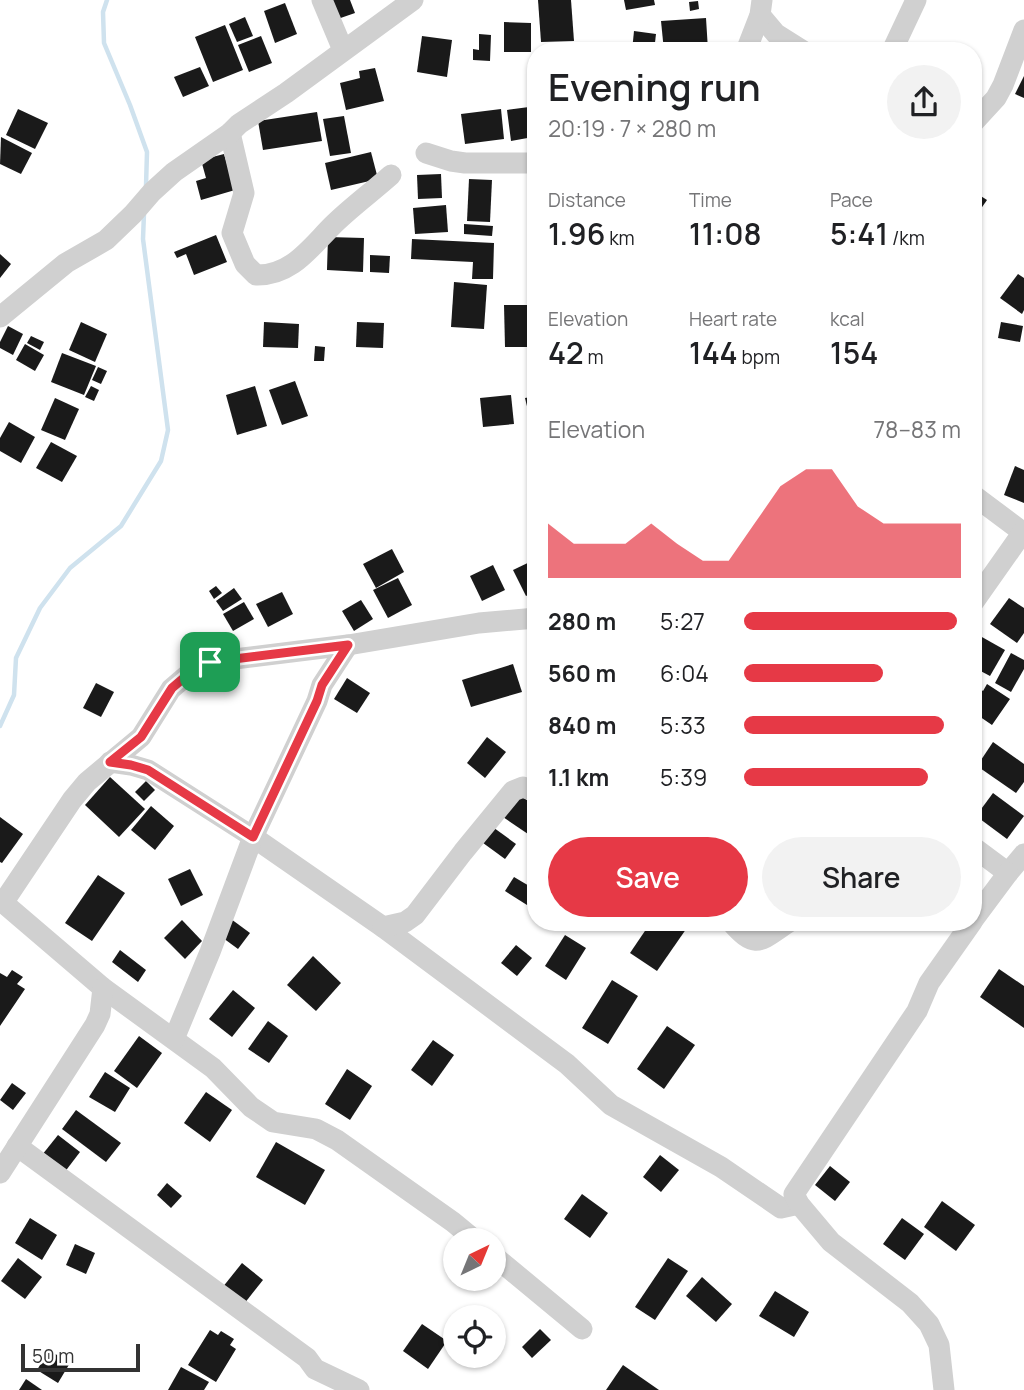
<!DOCTYPE html>
<html lang="en">
<head>
<meta charset="utf-8">
<style>
  :root { --surface:#fff; --page:#f2f2f2; --text:#202124; --muted:#757577; --accent:#e63946 }
  body { margin:0; font-family:Manrope,sans-serif; background:var(--page); color:var(--text); height:100vh; display:flex; flex-direction:column; font-size:26px; white-space:nowrap }
  * { box-sizing:border-box; margin:0 }
  p { font-size:23px; color:var(--muted) }
  .icon { flex:none; width:38px; height:38px; fill:none; stroke:currentColor; stroke-width:2; stroke-linecap:round; stroke-linejoin:round }
  .map { position:relative; flex:1; overflow:hidden }
  .details { position:absolute; left:527px; top:42px; width:455px; height:889px; display:flex; flex-direction:column; background:var(--surface); border-radius:28px; box-shadow:0 2px 5px #0004 }
  .details>* { flex:none }
  .needle { width:46px; rotate:43deg }
  .buttons { position:absolute; left:443px; top:1228px; display:grid; gap:14px }
  .buttons a { display:grid; place-items:center; width:63px; height:63px; border-radius:50%; background:var(--surface); box-shadow:0 2px 5px #0004; font-size:35px }
  .scale { position:absolute; left:21px; bottom:18px; width:119px; box-sizing:border-box; padding-left:7px; border:4px solid #333; border-top:0; font-size:19px; line-height:24px; white-space:nowrap; color:#333; -webkit-text-stroke:5px #fff; paint-order:stroke }
  .pin { position:absolute; display:grid; place-items:center; width:60px; height:60px; color:#fff; margin:-30px; border-radius:14px; box-shadow:0 4px 10px #0006 }
  .round { display:grid; place-items:center; flex:none; width:74px; height:74px; border-radius:37px; background:var(--page) }
  .headline { display:flex; align-items:center; justify-content:space-between; height:119px; padding:0 21px }
  h1 { font-size:38px; font-weight:600; line-height:52px }
  .stats { display:grid; grid-template-columns:repeat(3,1fr); gap:10px; height:119px; padding:7px 21px }
  .stats div { display:grid; align-content:center }
  .stats b { font-size:30px; font-weight:600 }
  .stats small { font-size:19px; font-weight:400 }
  .stats p { font-size:19px }
  .chart { height:196px; padding:14px 21px }
  .chart p { display:flex; justify-content:space-between }
  .chart svg { width:100%; height:126px; margin-top:7px; fill:var(--accent); opacity:.7 }
  .button { display:flex; gap:14px; margin-top:auto; padding:14px 21px }
  .button a { flex:1; height:80px; border-radius:42px; background:var(--accent); color:#fff; font-size:28px; font-weight:600; line-height:80px; text-align:center }
  .button a+a { background:var(--page); color:var(--text) }
  ul { padding:0 21px; list-style:none; font-size:23px }
  li { display:grid; grid-template-columns:112px 84px 1fr; align-items:center; height:52px }
  li i { height:18px; border-radius:9px; background:var(--accent) }
  .map>svg:first-child { display:block }
  .lines { fill:none; stroke-linecap:round; stroke-linejoin:round }
  .stream { stroke:#cfe2ee; stroke-width:4.5 }
  .building { fill:#1a1a1a }
  .minor { stroke:#d0d0d0; stroke-width:21 }
  .route-casing { stroke:#fff; stroke-width:14 }
  .route { stroke:#e63946; stroke-width:9 }
</style>
</head>
<body>
<div class="map">
<svg width="1024" height="1390" viewBox="0 0 1024 1390">
  <rect width="100%" height="100%" fill="#fff"/>
  <g class="lines">
    <g class="stream">
      <polyline points="107,0 103,12 104,43 130,105 147,152 146,186"/>
      <polyline points="0,726 14,695 16,658 40,608 70,568 121,526 161,461 168,430 143,239 144,213"/>
    </g>
  </g>
  <g class="building">
    <polygon points="321,0 350,0 355,13 329,22"/>
    <polygon points="538,0 571,0 574,41 541,42"/>
    <polygon points="624,0 654,0 655,5 626,10"/>
    <polygon points="698,1 699,9 690,11 689,2"/>
    <polygon points="285,3 297,34 275,43 264,11"/>
    <polygon points="245,17 253,36 237,42 229,24"/>
    <polygon points="706,18 708,50 664,51 661,21"/>
    <polygon points="504,22 531,23 531,52 504,52"/>
    <polygon points="225,25 243,70 213,82 195,37"/>
    <polygon points="634,31 656,34 654,51 632,51"/>
    <polygon points="479,34 491,35 490,61 473,60 473,49 479,50"/>
    <polygon points="261,36 272,63 249,72 238,45"/>
    <polygon points="422,36 452,40 447,77 417,72"/>
    <polygon points="200,67 209,86 183,97 174,77"/>
    <polygon points="375,68 384,101 346,110 340,83 360,78 359,71"/>
    <polygon points="1024,76 1024,98 1015,94"/>
    <polygon points="536,82 536,109 528,110 533,137 511,141 507,110 529,107 527,83"/>
    <polygon points="18,109 48,123 35,149 6,135"/>
    <polygon points="501,109 504,139 465,144 461,114"/>
    <polygon points="317,112 322,141 263,150 258,121"/>
    <polygon points="344,116 351,153 330,156 323,119"/>
    <polygon points="1,137 32,153 21,174 0,164"/>
    <polygon points="371,152 378,179 331,190 325,163"/>
    <polygon points="224,154 235,190 201,200 196,181 206,178 201,160"/>
    <polygon points="441,174 442,198 418,199 417,175"/>
    <polygon points="469,179 492,180 490,222 467,221"/>
    <polygon points="973,191 987,200 973,220"/>
    <polygon points="446,205 448,232 415,234 413,208"/>
    <polygon points="464,224 493,226 492,236 464,234"/>
    <polygon points="216,235 227,262 194,275 186,254 177,258 174,252"/>
    <polygon points="328,237 364,238 363,272 327,270"/>
    <polygon points="412,239 494,243 493,279 472,279 473,262 411,259"/>
    <polygon points="0,254 11,264 0,278"/>
    <polygon points="370,255 390,256 389,273 370,272"/>
    <polygon points="1018,274 1024,278 1024,310 1022,314 1000,298"/>
    <polygon points="454,282 487,285 484,329 451,327"/>
    <polygon points="504,305 533,305 534,347 505,347"/>
    <polygon points="81,322 107,334 95,362 69,350"/>
    <polygon points="264,322 299,324 298,348 263,347"/>
    <polygon points="357,322 384,323 383,348 356,347"/>
    <polygon points="1001,322 1023,326 1020,342 998,338"/>
    <polygon points="8,326 23,334 13,355 0,348 0,342"/>
    <polygon points="31,336 44,342 40,350 27,343"/>
    <polygon points="25,344 44,355 35,371 16,360"/>
    <polygon points="315,346 325,347 324,361 314,361"/>
    <polygon points="62,353 96,366 84,395 51,382"/>
    <polygon points="98,367 107,371 101,384 92,380"/>
    <polygon points="295,381 308,416 282,425 269,390"/>
    <polygon points="91,386 99,390 94,401 85,397"/>
    <polygon points="255,386 267,426 237,435 226,395"/>
    <polygon points="511,395 514,424 483,427 480,398"/>
    <polygon points="536,396 536,422 531,423 525,398"/>
    <polygon points="55,398 79,409 65,440 41,430"/>
    <polygon points="9,422 35,437 21,463 0,451 0,438"/>
    <polygon points="51,442 77,456 62,482 36,468"/>
    <polygon points="1015,466 1024,470 1024,503 1004,495"/>
    <polygon points="392,549 404,572 376,588 363,564"/>
    <polygon points="536,559 536,591 526,596 513,570"/>
    <polygon points="493,565 505,590 482,601 470,576"/>
    <polygon points="398,578 412,605 388,618 373,590"/>
    <polygon points="216,586 222,593 214,599 209,591"/>
    <polygon points="234,588 242,599 223,611 216,601"/>
    <polygon points="282,592 293,614 268,627 256,604"/>
    <polygon points="1009,598 1024,608 1024,633 1017,643 990,624"/>
    <polygon points="361,600 373,619 354,631 342,611"/>
    <polygon points="244,602 254,619 233,631 223,614"/>
    <polygon points="973,632 1005,650 990,676 973,667"/>
    <polygon points="1011,653 1024,660 1024,669 1011,692 995,683"/>
    <polygon points="513,664 522,692 471,707 462,680"/>
    <polygon points="347,678 370,693 357,713 334,699"/>
    <polygon points="96,683 114,692 101,717 83,708"/>
    <polygon points="987,684 1010,699 992,725 973,712 973,688 975,685 983,691"/>
    <polygon points="487,737 506,752 485,778 467,763"/>
    <polygon points="993,742 1024,764 1024,782 1016,793 977,766"/>
    <polygon points="110,777 145,809 119,837 85,805"/>
    <polygon points="146,781 155,790 144,801 135,792"/>
    <polygon points="993,793 1024,816 1007,839 976,816"/>
    <polygon points="519,795 536,806 536,823 528,834 503,817"/>
    <polygon points="151,806 174,826 155,850 131,830"/>
    <polygon points="0,817 23,834 2,863 0,862"/>
    <polygon points="490,825 516,844 505,859 479,840"/>
    <polygon points="190,869 203,895 181,906 168,879"/>
    <polygon points="98,875 125,893 92,941 65,923"/>
    <polygon points="514,877 536,890 527,905 505,891"/>
    <polygon points="231,919 250,933 238,949 219,935"/>
    <polygon points="182,920 202,941 185,959 164,938"/>
    <polygon points="651,922 691,922 657,971 630,953"/>
    <polygon points="565,935 586,948 566,980 545,966"/>
    <polygon points="516,945 532,958 517,976 501,963"/>
    <polygon points="120,950 146,970 138,982 112,962"/>
    <polygon points="313,956 341,983 316,1011 287,985"/>
    <polygon points="999,969 1024,986 1024,1028 980,997"/>
    <polygon points="12,970 23,977 17,984 25,989 0,1026 0,973 7,977"/>
    <polygon points="612,980 638,996 608,1044 582,1028"/>
    <polygon points="233,990 255,1008 232,1037 209,1019"/>
    <polygon points="268,1021 288,1036 269,1063 248,1049"/>
    <polygon points="667,1026 695,1045 664,1089 637,1069"/>
    <polygon points="139,1036 162,1053 137,1088 114,1071"/>
    <polygon points="433,1040 454,1055 432,1086 411,1070"/>
    <polygon points="347,1069 372,1086 350,1120 325,1104"/>
    <polygon points="105,1072 130,1088 115,1112 89,1097"/>
    <polygon points="12,1083 26,1093 13,1110 0,1100"/>
    <polygon points="206,1092 232,1110 210,1142 184,1123"/>
    <polygon points="76,1110 121,1143 106,1162 62,1129"/>
    <polygon points="58,1135 80,1152 64,1173 42,1155"/>
    <polygon points="276,1142 325,1170 305,1205 256,1177"/>
    <polygon points="660,1155 679,1170 661,1192 643,1177"/>
    <polygon points="830,1166 850,1182 835,1201 815,1185"/>
    <polygon points="167,1183 182,1196 171,1208 157,1195"/>
    <polygon points="582,1194 608,1213 590,1238 564,1219"/>
    <polygon points="942,1201 975,1225 956,1251 924,1227"/>
    <polygon points="30,1218 57,1235 42,1260 15,1243"/>
    <polygon points="902,1218 924,1234 905,1260 883,1244"/>
    <polygon points="75,1244 95,1253 86,1274 66,1265"/>
    <polygon points="18,1258 42,1277 25,1299 1,1281"/>
    <polygon points="668,1258 688,1271 655,1320 635,1307"/>
    <polygon points="242,1263 263,1280 244,1304 222,1288"/>
    <polygon points="702,1277 732,1304 716,1322 686,1296"/>
    <polygon points="775,1291 809,1312 794,1337 759,1316"/>
    <polygon points="422,1324 447,1341 428,1369 403,1351"/>
    <polygon points="540,1329 551,1340 532,1358 522,1347"/>
    <polygon points="210,1330 218,1335 221,1331 234,1339 230,1345 236,1349 216,1382 188,1365"/>
    <polygon points="49,1350 70,1363 58,1383 37,1370"/>
    <polygon points="623,1365 659,1390 606,1390"/>
    <polygon points="181,1367 209,1382 204,1390 168,1390"/>
    <polygon points="26,1379 42,1390 19,1390"/>
  </g>
  <g class="lines">
    <g class="minor">
      <polyline points="322,0 343,50"/>
      <polyline points="760,15 776,34 803,51"/>
      <polyline points="746,51 760,15 762,0"/>
      <polyline points="892,51 916,0"/>
      <polyline points="973,123 996,98 1003,85 1024,30"/>
      <path d="M230,133L244,193L232,233L245,264L256,275C291,276 310,248 332,226C350,208 372,192 391,175"/>
      <polyline points="426,153 451,161 465,163 536,163"/>
      <polyline points="0,317 66,263 106,240 133,214 152,192 174,172 230,133 239,124 286,93 413,0"/>
      <polyline points="973,495 1024,533"/>
      <polyline points="973,603 1023,532"/>
      <polyline points="110,762 131,765 148,770 253,837 383,927 567,1064 611,1105 721,1167 781,1208 799,1204"/>
      <polyline points="973,847 1008,873 1024,854"/>
      <polyline points="0,900 103,988 213,1068 251,1107 273,1122 316,1129 337,1140 453,1222 476,1241"/>
      <polyline points="3,903 72,800 87,782 141,737 171,689 192,671 210,662 348,645 479,623 536,618"/>
      <polyline points="973,920 1008,873"/>
      <path d="M731,922C756,951 760,941 789,922"/>
      <polyline points="383,927 405,922 415,915 463,852 513,791 523,787 536,792"/>
      <polyline points="174,1039 210,952 253,837 317,701 322,685 348,645"/>
      <polyline points="17,1146 307,1358 315,1369 359,1390"/>
      <polyline points="0,1173 95,1025 100,1014 103,988"/>
      <polyline points="494,1256 582,1329"/>
      <polyline points="944,1390 939,1345 929,1324 910,1303 831,1242 799,1204 794,1194 917,1011 929,983 972,922"/>
    </g>
  </g>
  <g class="lines">
    <g class="route-casing">
      <polygon id="route" points="348,645 322,685 317,701 253,837 148,770 131,765 110,762 141,737 172,688 192,671 210,662"/>
    </g>
    <use href="#route" class="route"/>
  </g>
</svg>
<div class="buttons">
<a><svg class="needle" viewBox="-14 -14 28 28"><path d="M0-13l5 13h-10z" fill="#e53935"/><path d="M0 13l5-13h-10z" fill="#757577"/></svg></a>
<a><svg class="icon" aria-label="locate" viewBox="0 0 24 24"><circle cx="12" cy="12" r="6"/><path d="M12 2v4M12 18v4M2 12h4M18 12h4"/></svg></a>
</div>
<div class="scale">50 m</div>
<div class="pin" style="left:210px;top:662px;background:#1e9e55"><svg class="icon" aria-label="arrive" viewBox="0 0 24 24"><path d="M6 21V4h12l-3 4 3 4H6"/></svg></div>
<section class="details">
<div class="headline"><div><h1>Evening run</h1><p>20:19 · 7 × 280 m</p></div><a class="round"><svg class="icon" aria-label="share" viewBox="0 0 24 24"><path d="M12 15V3M7 8l5-5 5 5M5 13v7h14v-7"/></svg></a></div>
<div class="stats">
<div><p>Distance</p><b>1.96<small> km</small></b></div>
<div><p>Time</p><b>11:08</b></div>
<div><p>Pace</p><b>5:41<small> /km</small></b></div>
</div>
<div class="stats">
<div><p>Elevation</p><b>42<small> m</small></b></div>
<div><p>Heart rate</p><b>144<small> bpm</small></b></div>
<div><p>kcal</p><b>154</b></div>
</div>
<div class="chart"><p><span>Elevation</span>78–83 m</p>
<svg viewBox="0 0 160 44" preserveAspectRatio="none"><path d="M0 44V25L10 32L20 32L30 32L40 25L50 32L60 38L70 38L80 25L90 12L100 6L110 6L120 19L130 25L140 25L150 25L160 25V44z"/></svg>
</div>
<ul>
<li><b>280 m</b>5:27<i style="width:98%"></i></li>
<li><b>560 m</b>6:04<i style="width:64%"></i></li>
<li><b>840 m</b>5:33<i style="width:92%"></i></li>
<li><b>1.1 km</b>5:39<i style="width:85%"></i></li>
</ul>
<div class="button"><a>Save</a><a>Share</a></div>
</section>
</div>
</body>
</html>
